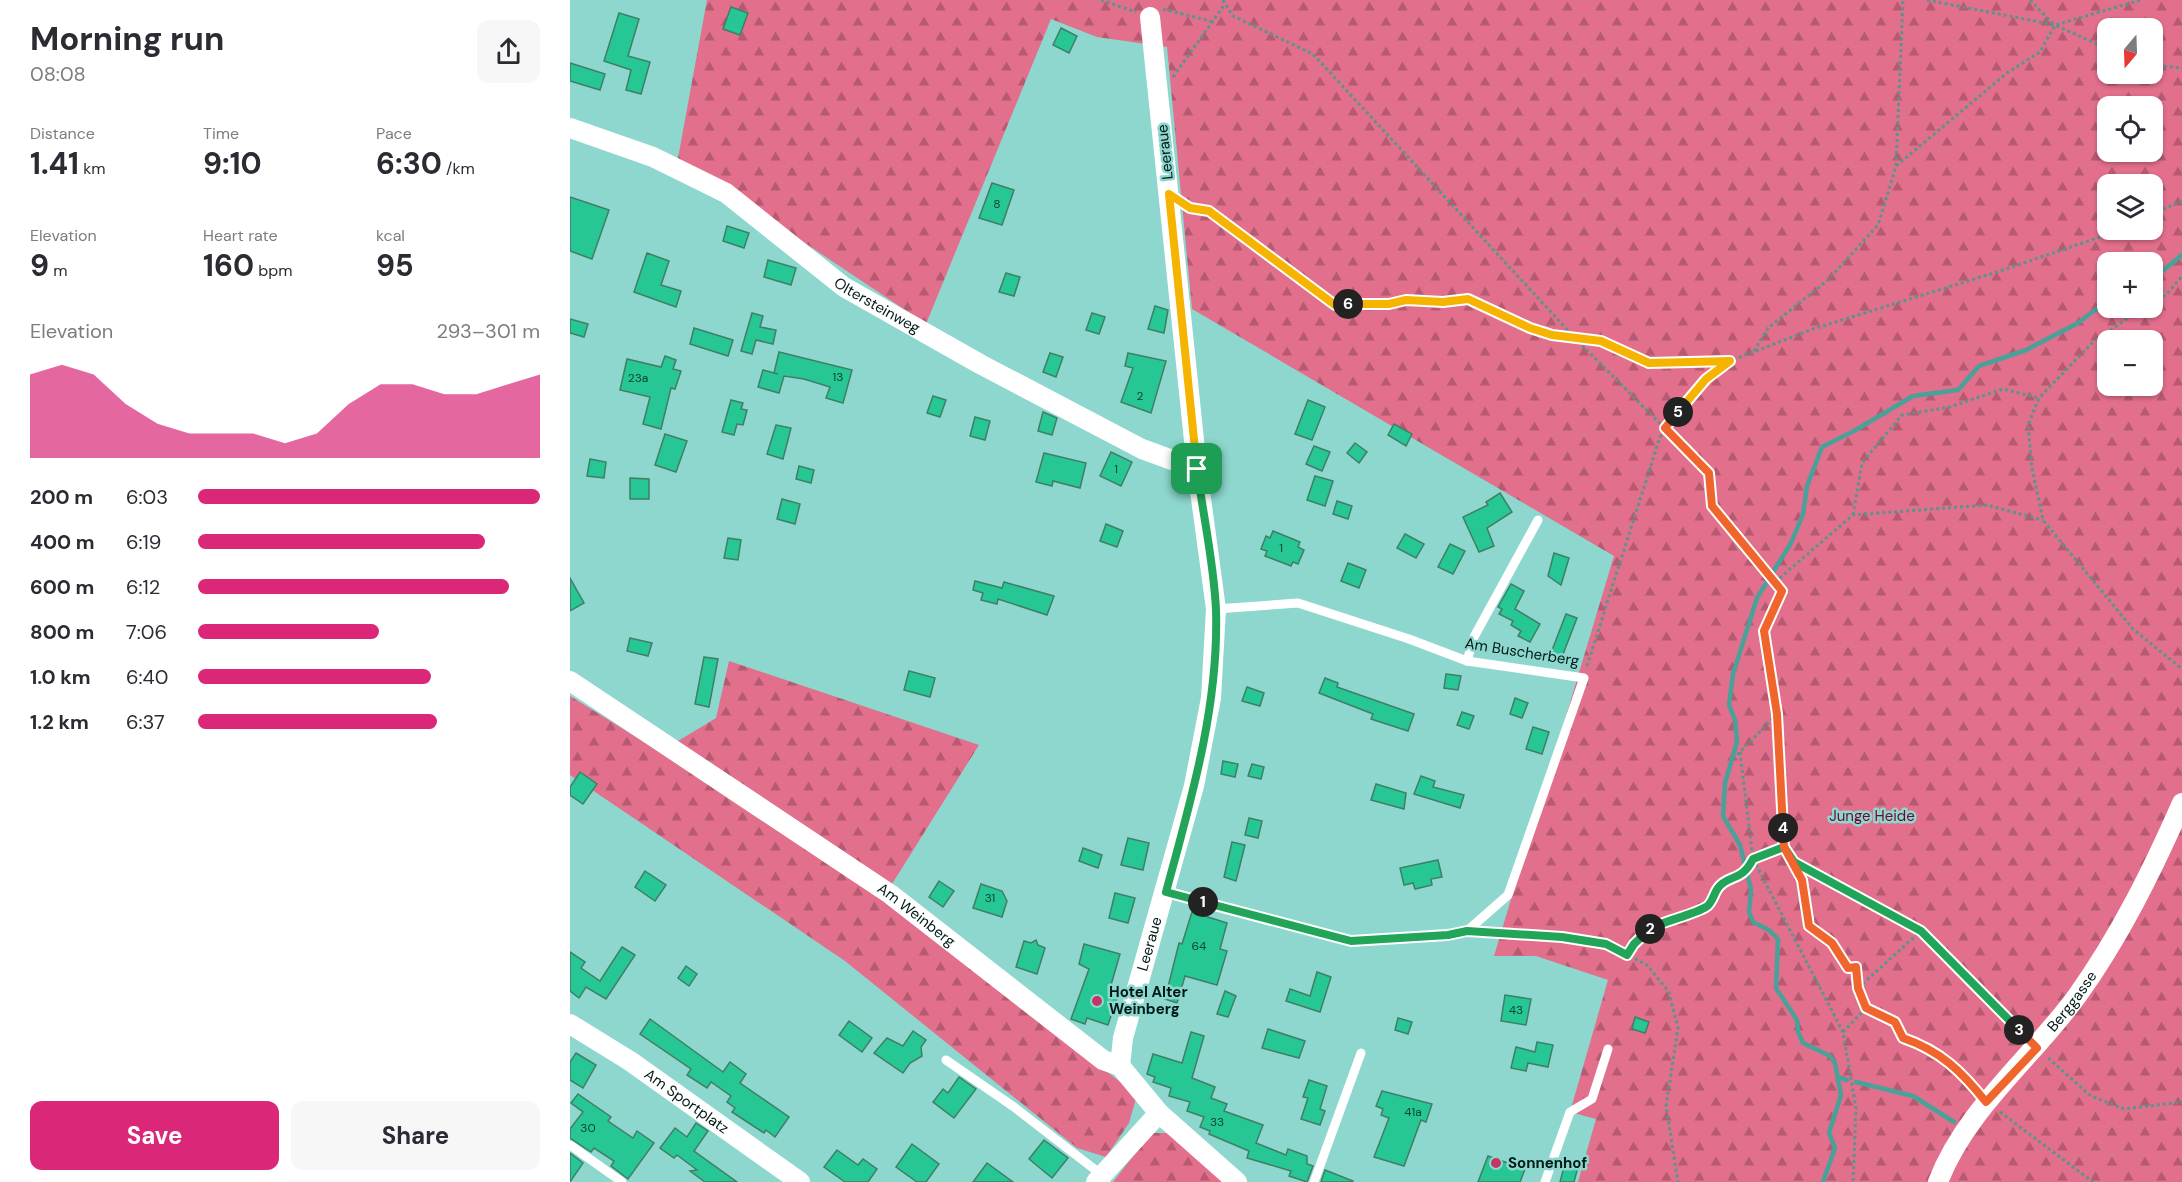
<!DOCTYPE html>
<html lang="en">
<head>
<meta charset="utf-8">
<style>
  :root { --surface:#fff; --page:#f7f7f7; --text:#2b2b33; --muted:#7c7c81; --accent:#db2777 }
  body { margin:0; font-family:"DM Sans",sans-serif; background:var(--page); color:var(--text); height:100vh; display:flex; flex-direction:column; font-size:22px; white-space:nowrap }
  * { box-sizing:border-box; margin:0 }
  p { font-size:20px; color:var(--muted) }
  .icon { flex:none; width:33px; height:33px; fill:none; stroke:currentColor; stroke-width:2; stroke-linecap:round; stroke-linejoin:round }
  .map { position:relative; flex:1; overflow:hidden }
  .panel { display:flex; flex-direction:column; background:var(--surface); width:570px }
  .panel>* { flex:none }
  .needle { width:39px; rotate:199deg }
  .fabs { position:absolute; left:1527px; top:18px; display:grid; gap:12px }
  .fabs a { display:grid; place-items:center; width:66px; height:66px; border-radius:12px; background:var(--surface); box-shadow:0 2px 4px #0004; font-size:30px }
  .pin { position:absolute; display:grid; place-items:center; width:51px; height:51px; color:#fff; margin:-26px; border-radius:12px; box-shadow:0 3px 9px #0006 }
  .km { position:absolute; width:30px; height:30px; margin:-15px; border-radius:50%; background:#222; color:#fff; font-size:16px; line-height:30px; text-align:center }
  .round { display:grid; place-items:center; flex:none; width:63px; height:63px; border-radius:12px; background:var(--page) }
  .overview { display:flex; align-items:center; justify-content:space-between; height:102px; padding:0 30px }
  h1 { font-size:33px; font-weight:700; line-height:45px }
  .stats { display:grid; grid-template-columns:repeat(3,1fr); gap:9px; height:102px; padding:6px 30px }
  .stats div { display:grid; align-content:center }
  .stats b { font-size:30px; font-weight:700 }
  .stats small { font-size:16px; font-weight:400 }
  .stats p { font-size:16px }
  .chart { height:168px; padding:12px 30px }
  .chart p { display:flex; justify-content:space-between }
  .chart svg { width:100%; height:108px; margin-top:6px; fill:var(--accent); opacity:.7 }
  .action { display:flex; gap:12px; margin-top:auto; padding:12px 30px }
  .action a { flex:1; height:69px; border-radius:12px; background:var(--accent); color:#fff; font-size:24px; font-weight:700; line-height:69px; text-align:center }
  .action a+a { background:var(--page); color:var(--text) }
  ul { padding:0 30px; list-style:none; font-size:20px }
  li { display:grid; grid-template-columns:96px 72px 1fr; align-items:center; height:45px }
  li i { height:15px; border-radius:8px; background:var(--accent) }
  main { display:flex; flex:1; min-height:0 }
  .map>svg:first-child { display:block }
  .forest { fill:url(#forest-firs); fill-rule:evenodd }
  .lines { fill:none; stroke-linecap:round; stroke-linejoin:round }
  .stream { stroke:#48a299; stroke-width:4.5 }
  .building { fill:#27c795; stroke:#407e66; stroke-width:1.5 }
  .path { stroke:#5b948d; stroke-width:3; stroke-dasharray:3 3; stroke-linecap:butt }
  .service { stroke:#fff; stroke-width:9 }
  .minor { stroke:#fff; stroke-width:20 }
  .split-1-casing { stroke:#fff; stroke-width:12 }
  .split-2-casing { stroke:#fff; stroke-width:12 }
  .split-3-casing { stroke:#fff; stroke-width:12 }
  .split-4-casing { stroke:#fff; stroke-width:12 }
  .split-5-casing { stroke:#fff; stroke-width:12 }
  .split-6-casing { stroke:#fff; stroke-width:12 }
  .split-7-casing { stroke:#fff; stroke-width:12 }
  .split-1 { stroke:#22a559; stroke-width:8 }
  .split-2 { stroke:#22a559; stroke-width:8 }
  .split-3 { stroke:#22a559; stroke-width:8 }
  .split-4 { stroke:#f0652b; stroke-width:8 }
  .split-5 { stroke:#f0652b; stroke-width:8 }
  .split-6 { stroke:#f5b400; stroke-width:8 }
  .split-7 { stroke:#f5b400; stroke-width:8 }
  .poi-dot { fill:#c43664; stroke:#8dd7ce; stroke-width:2 }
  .labels { text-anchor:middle; stroke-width:5; stroke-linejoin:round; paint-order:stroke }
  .number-label { font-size:12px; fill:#0a4536 }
  .street-label { font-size:15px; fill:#001a17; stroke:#8dd7ce }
  .park-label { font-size:15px; fill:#730532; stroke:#8dd7ce }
  .poi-label { font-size:15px; font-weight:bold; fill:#001a17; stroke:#8dd7ce; text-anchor:start }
</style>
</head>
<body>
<main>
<section class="panel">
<div class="overview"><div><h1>Morning run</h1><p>08:08</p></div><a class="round"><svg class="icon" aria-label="share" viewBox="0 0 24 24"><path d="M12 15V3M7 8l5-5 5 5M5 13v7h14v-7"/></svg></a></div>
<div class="stats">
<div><p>Distance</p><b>1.41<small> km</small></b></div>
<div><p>Time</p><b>9:10</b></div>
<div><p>Pace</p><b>6:30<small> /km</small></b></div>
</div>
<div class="stats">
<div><p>Elevation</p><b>9<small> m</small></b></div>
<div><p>Heart rate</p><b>160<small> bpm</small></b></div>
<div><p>kcal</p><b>95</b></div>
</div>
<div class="chart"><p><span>Elevation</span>293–301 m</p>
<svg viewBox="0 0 160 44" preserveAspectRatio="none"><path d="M0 44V10L10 6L20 10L30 22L40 30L50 34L60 34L70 34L80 38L90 34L100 22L110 14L120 14L130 18L140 18L150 14L160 10V44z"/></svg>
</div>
<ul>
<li><b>200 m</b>6:03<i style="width:100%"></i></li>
<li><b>400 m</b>6:19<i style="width:84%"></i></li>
<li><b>600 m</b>6:12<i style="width:91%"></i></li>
<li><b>800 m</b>7:06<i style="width:53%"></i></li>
<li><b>1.0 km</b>6:40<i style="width:68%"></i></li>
<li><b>1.2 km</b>6:37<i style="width:70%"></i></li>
</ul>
<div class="action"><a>Save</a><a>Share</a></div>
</section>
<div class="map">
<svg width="1612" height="1182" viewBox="0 0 1612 1182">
  <defs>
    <pattern id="forest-firs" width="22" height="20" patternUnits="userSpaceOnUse" patternTransform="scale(1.5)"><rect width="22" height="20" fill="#e26f8b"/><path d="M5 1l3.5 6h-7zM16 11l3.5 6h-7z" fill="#b55a71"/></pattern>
  </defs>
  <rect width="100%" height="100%" fill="#8dd7ce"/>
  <g class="forest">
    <path d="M137,0H1612V1182H1008L1026,1119L1000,1112L1038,980L966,956H924L1044,556L622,309L597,47L527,37L481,19L356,324L108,158ZM1538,28H1582V74H1538ZM1538,106H1582V152H1538ZM1538,184H1582V230H1538ZM1538,262H1582V308H1538ZM1538,340H1582V386H1538Z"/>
    <polygon points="159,661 409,745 322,884 395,961 567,1095 559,1123 536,1157 507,1148 275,961 0,775 0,696 90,752 146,718"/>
    <polygon points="581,1133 598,1133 655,1182 543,1182"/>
  </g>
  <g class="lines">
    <g class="stream">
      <polyline points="1582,275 1591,272 1612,255"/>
      <polyline points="1268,1077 1277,1080"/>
      <polyline points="1286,1082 1343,1096 1384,1122"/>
      <polyline points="1253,1182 1265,1148 1259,1133 1271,1095 1265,1063 1260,1056 1233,1043 1228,1032 1227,1020 1206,988 1208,939 1199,930 1183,922 1179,912 1181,889 1170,845 1153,816 1155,783 1167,742 1165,720 1159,705 1163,674 1187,598 1221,543 1233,514 1237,486 1252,447 1284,431 1343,396 1388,390 1409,366 1456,350 1508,323 1538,300"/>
    </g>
  </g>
  <g class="building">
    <polygon points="161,7 178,13 170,35 153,29"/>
    <polygon points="49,13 69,19 58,56 80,62 71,94 56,90 61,70 34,61"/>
    <polygon points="491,28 507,36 499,53 483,45"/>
    <polygon points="0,63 35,74 30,90 0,81"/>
    <polygon points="422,183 444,190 432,225 409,218"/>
    <polygon points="0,197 39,210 22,259 0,251"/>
    <polygon points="157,226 179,233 174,248 153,241"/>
    <polygon points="77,253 99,261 91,285 111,291 106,307 64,292"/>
    <polygon points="198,260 226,268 221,285 194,277"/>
    <polygon points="436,273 450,277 444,296 429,292"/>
    <polygon points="585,306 598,310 594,333 578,329"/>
    <polygon points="182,313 193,316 190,327 206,330 203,344 186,340 182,354 171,351"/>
    <polygon points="522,313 535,317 529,334 516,330"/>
    <polygon points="0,319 18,324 14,337 0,333"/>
    <polygon points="124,328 163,340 158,356 120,344"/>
    <polygon points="209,352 282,370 273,403 256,398 260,387 234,379 214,376 209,393 188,387 193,370 208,374 204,373"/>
    <polygon points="480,353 493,357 486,377 473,372"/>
    <polygon points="558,353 596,361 581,413 551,402 563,368 555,366"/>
    <polygon points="95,356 106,360 103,369 111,371 105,389 101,388 91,429 73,424 80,397 50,390 57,359 91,367"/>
    <polygon points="363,396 376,400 370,417 357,413"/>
    <polygon points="161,400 173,403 171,409 177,410 173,425 167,424 164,435 152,432"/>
    <polygon points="738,400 755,407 742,440 725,434"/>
    <polygon points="473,412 487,418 482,435 468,431"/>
    <polygon points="405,417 420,421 415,440 400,436"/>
    <polygon points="824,424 842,434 836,446 818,435"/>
    <polygon points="206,425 221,428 213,459 197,454"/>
    <polygon points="95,434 117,441 106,472 85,465"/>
    <polygon points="785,443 797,452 789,463 777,453"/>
    <polygon points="744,446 760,452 752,471 736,464"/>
    <polygon points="541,452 562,462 551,486 530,476"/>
    <polygon points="474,453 516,463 510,488 483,481 482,486 466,482"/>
    <polygon points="20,459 36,462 34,478 17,476"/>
    <polygon points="229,466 244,470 241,483 226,479"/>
    <polygon points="745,476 763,481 755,506 737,500"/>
    <polygon points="60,478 79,479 79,499 60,499"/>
    <polygon points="930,493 942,512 917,528 924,546 909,552 893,517 918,505 916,502"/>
    <polygon points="212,499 230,504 225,524 207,519"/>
    <polygon points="767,501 782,506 778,519 763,514"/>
    <polygon points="536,524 553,531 547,547 530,541"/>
    <polygon points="703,531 730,542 728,547 734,550 728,564 723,562 721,566 695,556 697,551 691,549 696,536 700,538"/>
    <polygon points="835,534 854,544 846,558 827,548"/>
    <polygon points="158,538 171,540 168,560 154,558"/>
    <polygon points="880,544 895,551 883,574 868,567"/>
    <polygon points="984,553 999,558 991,585 978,576"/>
    <polygon points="778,563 796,570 789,588 771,581"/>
    <polygon points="0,578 14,603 0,611"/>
    <polygon points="405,581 432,588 434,582 484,596 477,615 428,599 427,604 411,600 413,593 403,590"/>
    <polygon points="941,584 954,591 945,609 970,624 960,642 948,636 951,631 941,625 943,621 929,614 932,609 928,607"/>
    <polygon points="996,614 1007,618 990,662 979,658"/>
    <polygon points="60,638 82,643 78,656 57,651"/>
    <polygon points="134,657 148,659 139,707 125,704"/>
    <polygon points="339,671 365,678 360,697 334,690"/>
    <polygon points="876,674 891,676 888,690 874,688"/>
    <polygon points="755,678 768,683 767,687 844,714 838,731 801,719 803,714 749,693"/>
    <polygon points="677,687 694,693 690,706 672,701"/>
    <polygon points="945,698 958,703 952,718 940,714"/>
    <polygon points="892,712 904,716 899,729 887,725"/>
    <polygon points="963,727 979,732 972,754 956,749"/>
    <polygon points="653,761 668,764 665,777 651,774"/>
    <polygon points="682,764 694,767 691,779 678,776"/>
    <polygon points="10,772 27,784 13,804 0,795 0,787"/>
    <polygon points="851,776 865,781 863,787 894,795 890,808 844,794"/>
    <polygon points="806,784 836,793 834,809 801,800"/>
    <polygon points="679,818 692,821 688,838 675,835"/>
    <polygon points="558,838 579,843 573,870 551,865"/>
    <polygon points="662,842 675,845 666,881 654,877"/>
    <polygon points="513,848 532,855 528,868 509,861"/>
    <polygon points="868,860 872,877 861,879 862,885 845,889 843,883 834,885 830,868"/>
    <polygon points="75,871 96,885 85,901 65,887"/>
    <polygon points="369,881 384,891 373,907 359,897"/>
    <polygon points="411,884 432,891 437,901 432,917 403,908"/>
    <polygon points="545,893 565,898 558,923 539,918"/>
    <polygon points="622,912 657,923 650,949 657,951 647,985 615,976 607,1003 595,999 609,943 612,944"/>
    <polygon points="466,940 468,945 475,948 467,974 446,967 454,941 461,943"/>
    <polygon points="514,944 550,954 539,992 548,995 538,1025 517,1018 515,1024 501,1019 519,969 509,964"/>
    <polygon points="52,947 65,955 36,999 16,987 9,998 0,991 0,952 15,962 11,968 30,981"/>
    <polygon points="116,966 127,974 119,986 108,978"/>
    <polygon points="747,972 761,977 750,1012 716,1001 720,989 740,996"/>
    <polygon points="655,991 666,996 658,1017 647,1014"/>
    <polygon points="935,995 961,999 956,1025 931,1021"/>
    <polygon points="1065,1017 1079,1022 1075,1033 1062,1029"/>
    <polygon points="828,1018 842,1022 838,1034 825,1030"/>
    <polygon points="80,1019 153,1072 160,1062 176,1074 170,1083 219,1117 205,1137 196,1130 194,1133 162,1112 165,1108 157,1102 161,1096 141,1082 137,1088 117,1075 121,1069 70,1034"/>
    <polygon points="279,1021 302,1038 292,1052 269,1035"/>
    <polygon points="698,1029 735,1041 729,1058 692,1048"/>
    <polygon points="343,1031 356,1040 351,1047 352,1056 340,1063 333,1073 304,1053 317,1038 333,1046"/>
    <polygon points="621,1032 634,1036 622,1078 645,1087 641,1098 657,1104 654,1111 693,1125 686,1143 716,1155 718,1149 737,1156 737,1164 743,1166 737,1182 719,1176 721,1171 677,1158 679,1151 639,1134 640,1131 630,1127 634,1117 617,1111 620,1102 599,1096 601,1088 583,1082 585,1077 577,1074 583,1054 612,1063"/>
    <polygon points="967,1042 983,1045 978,1067 958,1063 956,1071 941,1068 946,1047 965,1052"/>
    <polygon points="6,1053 26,1065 13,1088 0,1080 0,1062"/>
    <polygon points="389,1077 406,1089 384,1118 363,1102 373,1089 378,1093"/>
    <polygon points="739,1080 757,1086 750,1109 755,1111 750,1125 731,1119 738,1098 733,1097"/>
    <polygon points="812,1091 862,1104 856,1122 851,1120 834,1166 804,1157 819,1118 811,1115 813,1109 806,1106"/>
    <polygon points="8,1094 41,1117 38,1121 63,1138 67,1131 84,1143 58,1179 41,1166 44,1161 24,1148 21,1152 0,1138 0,1129 13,1112 1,1103"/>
    <polygon points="126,1123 138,1131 124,1151 167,1182 135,1182 120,1171 127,1170 107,1155 104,1158 90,1148 105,1128 117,1137"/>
    <polygon points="474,1140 498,1158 482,1178 459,1159"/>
    <polygon points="342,1144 369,1164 356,1182 347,1182 326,1167"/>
    <polygon points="267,1150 288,1165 293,1159 307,1169 298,1182 275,1182 254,1167"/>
    <polygon points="0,1153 13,1163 0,1182"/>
    <polygon points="918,1156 955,1169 950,1182 908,1182"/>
    <polygon points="417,1163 443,1182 403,1182"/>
    <polygon points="995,1163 1008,1167 1004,1182 990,1182"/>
    <polygon points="755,1170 783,1181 782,1182 751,1182"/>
  </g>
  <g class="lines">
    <g class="path">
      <polyline points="531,0 566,12"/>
      <polyline points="653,0 663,16 743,54 1003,336 1139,473 1142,506 1205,582 1283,515 1417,505 1473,520"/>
      <polyline points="1357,0 1485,25 1538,49"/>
      <polyline points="1460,0 1483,24"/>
      <polyline points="593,9 644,22"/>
      <polyline points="1582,65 1612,68"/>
      <polyline points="603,77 655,4"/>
      <polyline points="1326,166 1333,0"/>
      <polyline points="616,205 639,211 765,305 820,304 836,300 873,302 898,299 960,328 982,335 1031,341 1079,363 1158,361"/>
      <polyline points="1582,214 1612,201"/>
      <polyline points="1582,302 1596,295 1612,276"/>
      <polyline points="1572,308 1521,344 1469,398 1458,425 1462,468 1473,520 1563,629 1612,669"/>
      <polyline points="1184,351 1198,328 1258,280 1308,225 1326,166 1437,73 1470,52 1485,25 1571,0"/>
      <polyline points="1283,515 1292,463 1332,415 1380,407 1433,389 1469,398"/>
      <polyline points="1205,582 1212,591 1194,631 1207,714 1214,847 1224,862 1351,931 1453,1034"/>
      <polyline points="1017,666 1090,437 1136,379 1160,361 1243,329 1427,272 1551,230"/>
      <polyline points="1170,752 1183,859 1273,1032 1286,1108 1283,1182"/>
      <polyline points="1163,759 1207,714"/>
      <path d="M1224,863L1232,880L1239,926L1261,943L1278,968L1286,967L1288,988L1296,1008L1325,1022L1333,1038C1362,1048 1386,1065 1406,1089"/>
      <polyline points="913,933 992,937 1036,944 1077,965 1099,992 1108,1028 1096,1106 1108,1182"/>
      <polyline points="1057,955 1064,944 1086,925 1099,923 1138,907 1149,886 1176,873 1183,859 1214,847"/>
      <polyline points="1288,988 1351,931"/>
      <polyline points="1273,1032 1296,1008"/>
      <polyline points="1478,1058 1521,1096 1554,1109 1612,1102"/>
      <polyline points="1430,1112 1523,1182"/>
    </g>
    <g class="service">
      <polyline points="897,661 904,637 968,520"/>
      <polyline points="596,892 781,941 878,935 897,931 938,895 1014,678 897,661 839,639 728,603 646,609"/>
      <polyline points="376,1060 444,1107 532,1175"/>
      <polyline points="0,1145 52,1182"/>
      <polyline points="744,1182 791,1053"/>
      <polyline points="975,1182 1000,1112 1022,1099 1038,1049"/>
    </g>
    <g class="minor">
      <path id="s1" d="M0,128L83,157L156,193L274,287L410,364L572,449L627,469"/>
      <path id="s2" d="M0,681L320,894L533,1060L550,1066L589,1113L667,1182"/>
      <path id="s3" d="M0,1024L60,1061L230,1182"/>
      <path id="s4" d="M550,1066L553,1038L624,786L641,698L646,609L627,469L580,17"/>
      <polyline points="526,1182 589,1113"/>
      <path id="s5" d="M1368,1182C1396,1109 1462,1058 1507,996C1550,936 1582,871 1612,803"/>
    </g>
  </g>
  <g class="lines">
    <g class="split-1-casing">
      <path id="split-1" d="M627,469C633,515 644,563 646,610C649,706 621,800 596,892L633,902"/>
    </g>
    <g class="split-2-casing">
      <polyline id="split-2" points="633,902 781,941 878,935 897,931 992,937 1036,944 1057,955 1064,944 1080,929"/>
    </g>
    <g class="split-3-casing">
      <path id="split-3" d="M1080,929C1090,922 1123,915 1136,907C1142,904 1144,893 1148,888C1158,874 1171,883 1183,859L1214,847L1224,862L1351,931L1449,1030"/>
    </g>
    <g class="split-4-casing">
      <path id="split-4" d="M1213,828L1214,847L1232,880L1239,926L1262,943L1278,968L1286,967L1288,988L1296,1008L1325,1022L1333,1038C1371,1051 1392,1072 1416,1102L1467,1048L1449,1030"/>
    </g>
    <g class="split-5-casing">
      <polyline id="split-5" points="1108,412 1095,428 1139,473 1142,506 1212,591 1194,631 1207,714 1213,828"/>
    </g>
    <g class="split-6-casing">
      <polyline id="split-6" points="778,304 819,304 836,300 873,302 898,299 960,328 982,335 1031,341 1079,363 1160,361 1136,379 1108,412"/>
    </g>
    <g class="split-7-casing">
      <polyline id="split-7" points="627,469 599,194 620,208 639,211 765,305 778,304"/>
    </g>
    <use href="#split-1" class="split-1"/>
    <use href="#split-2" class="split-2"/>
    <use href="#split-3" class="split-3"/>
    <use href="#split-4" class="split-4"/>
    <use href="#split-5" class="split-5"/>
    <use href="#split-6" class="split-6"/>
    <use href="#split-7" class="split-7"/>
  </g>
  <g class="poi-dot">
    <circle cx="527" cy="1001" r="6"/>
    <circle cx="926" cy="1163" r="6"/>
  </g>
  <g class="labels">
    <g class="number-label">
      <text x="427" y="208">8</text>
      <text x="268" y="381">13</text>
      <text x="68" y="382">23a</text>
      <text x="570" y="400">2</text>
      <text x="546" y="473">1</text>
      <text x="711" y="552">1</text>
      <text x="420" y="902">31</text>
      <text x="629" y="950">64</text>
      <text x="946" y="1014">43</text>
      <text x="843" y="1116">41a</text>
      <text x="647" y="1126">33</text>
      <text x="18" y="1132">30</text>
    </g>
    <g class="street-label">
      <text transform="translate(595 152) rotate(-96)" y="5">Leeraue</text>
      <text dy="5" stroke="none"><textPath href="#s1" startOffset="358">Oltersteinweg</textPath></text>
      <text transform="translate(952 652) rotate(9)" y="5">Am Buscherberg</text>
      <text dy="5" stroke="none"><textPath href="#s2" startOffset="418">Am Weinberg</textPath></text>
      <text dy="5" stroke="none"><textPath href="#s4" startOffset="126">Leeraue</textPath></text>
      <text dy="5" stroke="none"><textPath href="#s5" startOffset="226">Berggasse</textPath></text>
      <text dy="5" stroke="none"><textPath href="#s3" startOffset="140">Am Sportplatz</textPath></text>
    </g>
    <g class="park-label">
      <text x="1302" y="821">Junge Heide</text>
    </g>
    <g class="poi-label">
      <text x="539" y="997">Hotel Alter<tspan x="539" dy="17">Weinberg</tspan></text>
      <text x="938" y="1168">Sonnenhof</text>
    </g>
  </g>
</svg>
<div class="fabs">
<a><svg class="needle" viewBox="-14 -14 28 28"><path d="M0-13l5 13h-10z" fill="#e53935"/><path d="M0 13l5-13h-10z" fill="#7c7c81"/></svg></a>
<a><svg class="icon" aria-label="locate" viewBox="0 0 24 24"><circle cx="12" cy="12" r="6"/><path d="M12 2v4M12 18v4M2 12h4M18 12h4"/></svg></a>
<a><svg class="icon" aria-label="layers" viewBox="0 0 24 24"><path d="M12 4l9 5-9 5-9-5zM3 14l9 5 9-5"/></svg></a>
<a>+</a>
<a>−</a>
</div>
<div class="pin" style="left:627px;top:469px;background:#1e9e55"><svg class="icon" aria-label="arrive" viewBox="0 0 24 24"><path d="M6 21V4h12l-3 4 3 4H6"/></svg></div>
<b class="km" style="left:633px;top:902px">1</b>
<b class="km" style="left:1080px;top:929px">2</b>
<b class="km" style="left:1449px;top:1030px">3</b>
<b class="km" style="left:1213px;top:828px">4</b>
<b class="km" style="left:1108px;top:412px">5</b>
<b class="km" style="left:778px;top:304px">6</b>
</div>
</main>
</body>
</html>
